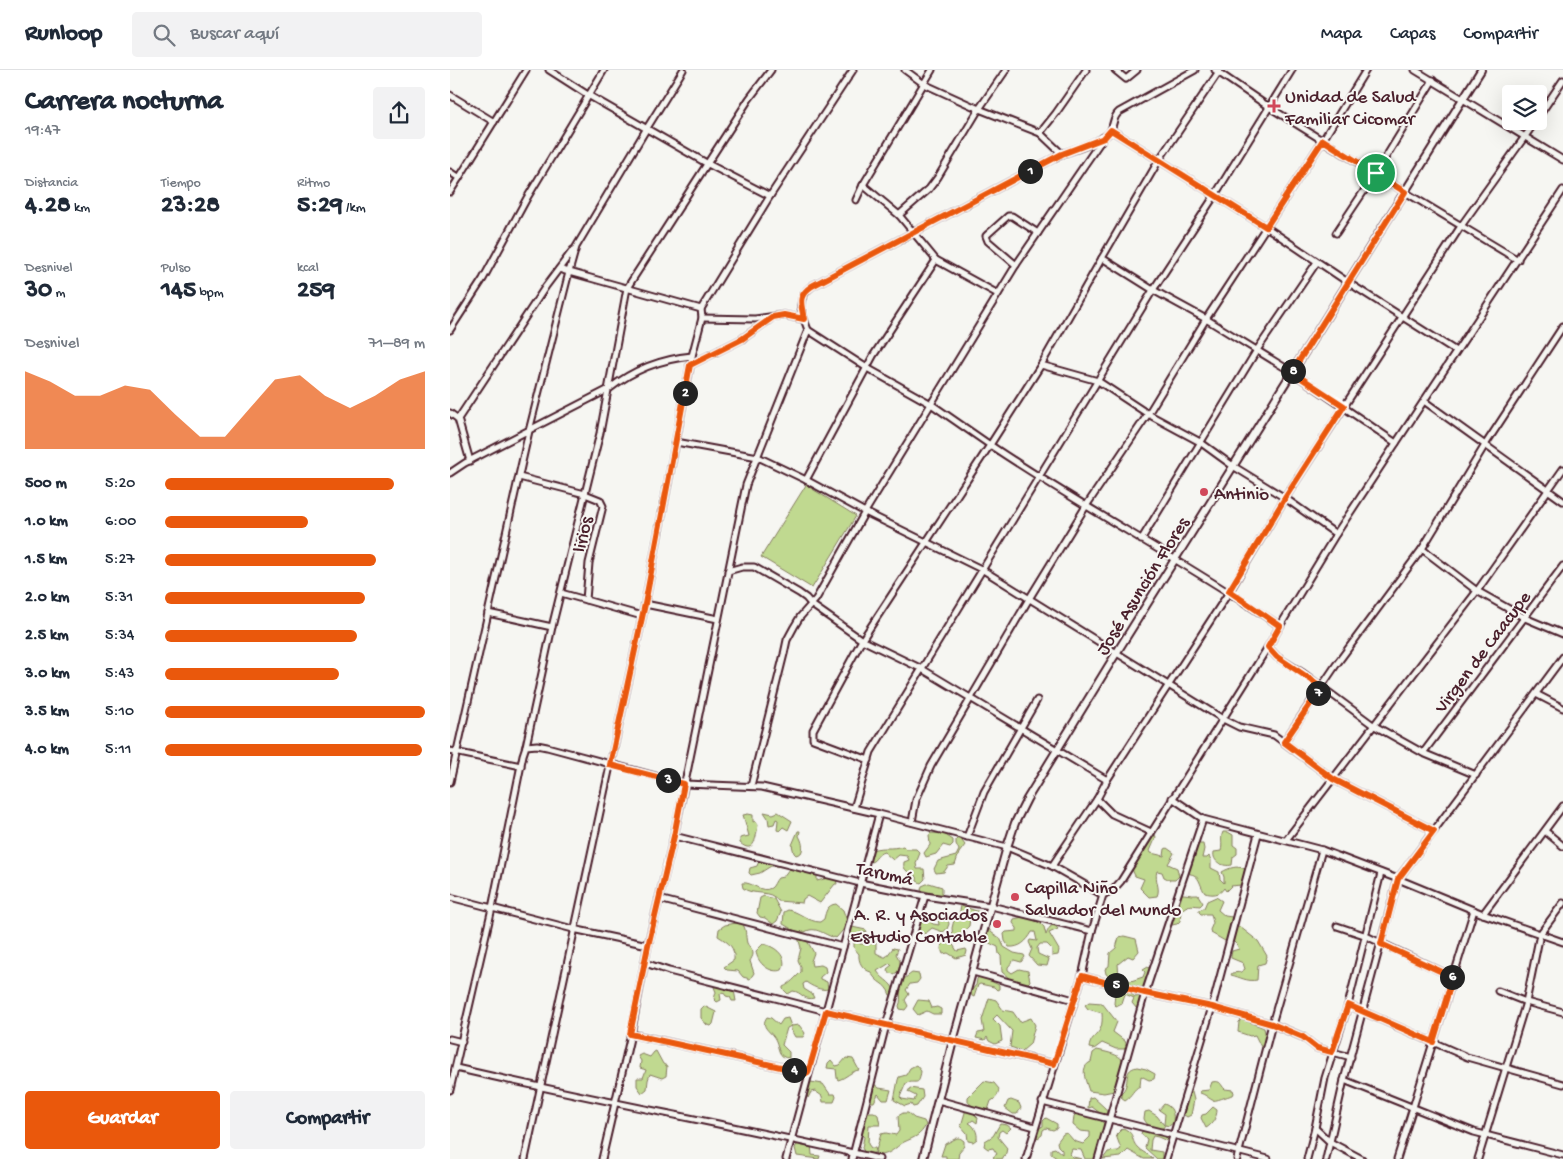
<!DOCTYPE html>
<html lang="es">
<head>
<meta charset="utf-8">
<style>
  :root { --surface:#fff; --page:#f2f2f3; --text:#1f2937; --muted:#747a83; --line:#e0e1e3; --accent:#ea580c }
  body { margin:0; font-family:"Gochi Hand",sans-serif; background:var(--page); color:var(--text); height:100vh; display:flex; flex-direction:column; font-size:19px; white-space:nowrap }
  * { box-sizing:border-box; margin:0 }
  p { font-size:16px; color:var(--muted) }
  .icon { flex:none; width:28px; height:28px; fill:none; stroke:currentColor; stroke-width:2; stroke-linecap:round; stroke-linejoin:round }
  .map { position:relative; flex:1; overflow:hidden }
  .details { display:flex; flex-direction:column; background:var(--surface); width:450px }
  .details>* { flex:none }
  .buttons { position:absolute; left:1052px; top:15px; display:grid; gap:10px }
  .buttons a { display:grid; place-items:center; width:45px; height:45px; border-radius:5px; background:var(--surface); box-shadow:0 5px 20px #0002; font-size:25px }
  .pin { position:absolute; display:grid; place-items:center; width:42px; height:42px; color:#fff; margin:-21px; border:2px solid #fff; border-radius:50%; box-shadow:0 1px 5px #0007 }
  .km { position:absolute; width:25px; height:25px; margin:-12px; border-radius:50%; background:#222; color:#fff; font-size:14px; line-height:25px; text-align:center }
  .round { display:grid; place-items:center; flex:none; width:52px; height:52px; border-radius:5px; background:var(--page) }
  .overview { display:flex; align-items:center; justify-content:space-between; height:85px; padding:0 25px }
  h1 { font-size:28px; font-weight:800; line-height:38px }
  .metrics { display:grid; grid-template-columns:repeat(3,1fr); gap:8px; height:85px; padding:5px 25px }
  .metrics div { display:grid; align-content:center }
  .metrics b { font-size:25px; font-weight:800 }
  .metrics small { font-size:14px; font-weight:400 }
  .metrics p { font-size:14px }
  .chart { height:140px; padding:10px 25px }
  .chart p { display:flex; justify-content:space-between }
  .chart svg { width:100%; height:90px; margin-top:5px; fill:var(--accent); opacity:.7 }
  .primary-button { display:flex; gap:10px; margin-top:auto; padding:10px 25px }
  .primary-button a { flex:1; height:58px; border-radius:5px; background:var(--accent); color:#fff; font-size:20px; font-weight:800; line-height:58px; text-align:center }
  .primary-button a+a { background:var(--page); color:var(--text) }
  ul { padding:0 25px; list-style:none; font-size:16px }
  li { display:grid; grid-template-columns:80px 60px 1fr; align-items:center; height:38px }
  li i { height:12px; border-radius:6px; background:var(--accent) }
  header { display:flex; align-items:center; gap:30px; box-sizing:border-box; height:70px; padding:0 25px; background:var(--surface); border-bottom:1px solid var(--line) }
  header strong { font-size:24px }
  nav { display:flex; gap:28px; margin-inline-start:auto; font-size:18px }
  .search { width:350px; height:45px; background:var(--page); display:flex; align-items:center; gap:12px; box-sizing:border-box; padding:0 18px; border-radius:5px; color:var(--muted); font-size:19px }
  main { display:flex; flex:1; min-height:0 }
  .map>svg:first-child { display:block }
  .green { fill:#c0d990; stroke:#857c5e }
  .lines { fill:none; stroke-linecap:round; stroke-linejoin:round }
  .minor-casing { stroke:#4a1f2b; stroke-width:9 }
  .tertiary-casing { stroke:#4a1f2b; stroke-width:10 }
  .minor { stroke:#f6f6f2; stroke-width:5 }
  .tertiary { stroke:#f6f6f2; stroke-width:6 }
  .route-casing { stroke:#fff; stroke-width:10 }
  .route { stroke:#ea580c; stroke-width:6 }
  .poi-dot { fill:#d1495b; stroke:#f6f6f2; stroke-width:2 }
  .labels { text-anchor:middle; stroke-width:4; stroke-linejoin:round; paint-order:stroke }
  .poi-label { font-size:19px; fill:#4a1f2b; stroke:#f6f6f2; text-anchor:start }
  .street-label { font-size:19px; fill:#4a1f2b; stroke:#f6f6f2 }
</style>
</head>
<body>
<header>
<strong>Runloop</strong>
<div class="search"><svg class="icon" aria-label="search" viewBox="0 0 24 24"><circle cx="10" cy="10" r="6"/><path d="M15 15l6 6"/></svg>Buscar aquí</div>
<nav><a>Mapa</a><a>Capas</a><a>Compartir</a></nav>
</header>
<main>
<section class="details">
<div class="overview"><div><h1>Carrera nocturna</h1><p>19:47</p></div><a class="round"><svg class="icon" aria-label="share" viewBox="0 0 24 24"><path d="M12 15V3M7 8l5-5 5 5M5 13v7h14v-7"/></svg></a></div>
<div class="metrics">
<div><p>Distancia</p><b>4.28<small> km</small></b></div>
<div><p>Tiempo</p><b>23:28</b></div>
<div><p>Ritmo</p><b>5:29<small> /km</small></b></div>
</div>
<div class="metrics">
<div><p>Desnivel</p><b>30<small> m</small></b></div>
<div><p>Pulso</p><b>145<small> bpm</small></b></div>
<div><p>kcal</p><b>259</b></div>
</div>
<div class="chart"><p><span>Desnivel</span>71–89 m</p>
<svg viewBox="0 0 160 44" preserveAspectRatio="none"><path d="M0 44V6L10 11L20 18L30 18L40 13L50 15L60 27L70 38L80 38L90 24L100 10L110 8L120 18L130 24L140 18L150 10L160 6V44z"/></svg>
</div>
<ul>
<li><b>500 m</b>5:20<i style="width:88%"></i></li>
<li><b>1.0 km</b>6:00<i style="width:55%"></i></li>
<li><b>1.5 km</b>5:27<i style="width:81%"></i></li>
<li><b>2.0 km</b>5:31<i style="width:77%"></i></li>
<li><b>2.5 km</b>5:34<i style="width:74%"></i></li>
<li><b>3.0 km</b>5:43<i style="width:67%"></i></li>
<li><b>3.5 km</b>5:10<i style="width:100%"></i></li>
<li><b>4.0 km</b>5:11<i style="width:99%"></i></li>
</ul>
<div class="primary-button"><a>Guardar</a><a>Compartir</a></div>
</section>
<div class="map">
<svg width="1113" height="1089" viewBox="0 0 1113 1089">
  <rect width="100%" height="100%" fill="#f6f6f2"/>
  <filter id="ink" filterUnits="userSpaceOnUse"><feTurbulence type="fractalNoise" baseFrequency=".02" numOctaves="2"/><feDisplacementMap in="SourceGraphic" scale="10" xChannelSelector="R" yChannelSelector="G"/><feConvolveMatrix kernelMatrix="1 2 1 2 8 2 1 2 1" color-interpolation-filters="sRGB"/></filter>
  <g filter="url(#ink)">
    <g class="green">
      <polygon points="356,415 406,446 362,518 311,487"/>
      <polygon points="314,742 323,744 328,742 342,751 338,760 333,757 329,761 327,760 328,750 326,749 324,754 319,755 318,748"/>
      <path d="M298,744L303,745V752L305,751L308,755C306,765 305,786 290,773V768L299,766L294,748L293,745Z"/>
      <path d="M348,761H350L349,766C352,771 354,778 351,783L346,785L344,783L342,775Z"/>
      <path d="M773,762H778L783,765V775L787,778V784L783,787L782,795C773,797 762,792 764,782L771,781C773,774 770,768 773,762Z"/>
      <polygon points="481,763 494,764 503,770 503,774 500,777 493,775 486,784 476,787 474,783 480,775 479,765"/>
      <path d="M704,763L706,767L700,781L701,783L714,786L715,779L717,778L724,783L718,794L727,798L729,806L725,810H720L714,807L712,802L707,801C704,810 711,818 707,826L699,827L690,818L694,809L685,806L681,797C685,790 693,783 696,777C699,772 700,768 704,763Z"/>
      <polygon points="509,767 515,775 509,783 505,795 498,796 494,802 486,803 484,799 488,791 506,786 509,780 506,774 506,770"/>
      <path d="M748,774H753L754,779L752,788H757L759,786L761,790V798L769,802L770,809L774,813V807L772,802C779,798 787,795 795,799L794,811L791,815L781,816L776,821L774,818C770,825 762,825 755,823C751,818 750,808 744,805C739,803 739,805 734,799L735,795L743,790V782Z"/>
      <path d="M453,776L456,779H466L470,783L466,793L467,799H474L475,809L471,813L467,811V807C461,802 452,802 454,792L459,790L457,786L449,785L443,790L434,782C426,784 427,790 421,792L419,790L422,780C434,776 440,780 453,776Z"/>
      <polygon points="309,783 325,789 335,790 338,794 337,797 321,796 310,803 301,805 299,803 300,798 307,796 309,791 314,790 308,787 307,784"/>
      <path d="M344,796L367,802V811L381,807L386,809L387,814H385L370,833L357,826L353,829L352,833L328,831C321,819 302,826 293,818L292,813C302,811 311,824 321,818C324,816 325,811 328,808L333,807L339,799Z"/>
      <polygon points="479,813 492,817 492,823 490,825 471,820 472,816"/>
      <path d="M727,824C735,823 741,826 748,825L753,833L750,836C741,835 737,834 731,841L730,851L727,854L722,855L720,853Z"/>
      <polygon points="314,826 324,829 331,842 327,851 323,854 315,848 310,847 307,843 310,828"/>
      <polygon points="766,827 772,831 768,840 775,846 782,847 784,849 778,869 775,871 761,863 760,860 763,853 761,844 751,844 749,842 749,840 754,838 757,831"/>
      <path d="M386,834L393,840L397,851L393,860L386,868C375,866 366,855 355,862L345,861L333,854L334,842L338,840C349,841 358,852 370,852L374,849C376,841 377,835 386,834Z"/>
      <polygon points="511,836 530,842 530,847 520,848 519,856 515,860 517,867 513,871 509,873 503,868 502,858 505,846 509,845"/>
      <polygon points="471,845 483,854 489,855 488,849 498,849 499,854 497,859 493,862 482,858 476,863 471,864 468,861 469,846"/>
      <path d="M577,846L591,854L594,857L596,865C598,861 599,855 605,855L608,859L599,863L609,880L608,885L602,886V879L597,874H590L587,878L588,884L599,889L597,896L587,895L579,886L582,879L579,872L580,870L587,871L585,862H582C577,871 570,878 559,877L555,871L554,864L556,862L567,861V858L563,853L564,849Z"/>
      <path d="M286,853H292C297,860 295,865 297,873C299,877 303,879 303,884C303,886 301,889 300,891L304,903L300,909L293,907L288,901L277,900L274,897L284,890C285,877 279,873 268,866L269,859L275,855Z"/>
      <path d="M402,857L416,860L417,862L410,863L408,865L410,874H419L426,872V883L434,887H436L443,878L448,879L446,884L450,891L449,901L444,904L439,903L437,899L442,895L440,893L427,901C433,911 446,913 444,926L440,925C435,911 427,915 421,902C413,900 408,892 409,884L404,878V871L399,866L400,859Z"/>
      <path d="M788,857H790L808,871L817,886L815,893L808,895L807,910C797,912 790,907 781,905L782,903L791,902L795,899L793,893L781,888V886L782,881L789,879L787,875L783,871C782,866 783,860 788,857Z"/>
      <polygon points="539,859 542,863 550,868 554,877 564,883 574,885 575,887 571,892 564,890 558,897 558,900 562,903 569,899 578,901 580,911 576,915 560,909 552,902 551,886 549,884 548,877 533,870 535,861"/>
      <polygon points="674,866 686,869 689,881 683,888 678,886 668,894 669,908 665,911 656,904 655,899 659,896 660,883 666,878 669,867"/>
      <path d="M348,867H355L364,883L361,891L362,896L371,895L375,897L376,902L370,907V909L377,912L378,919C371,921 361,916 356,912L353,914L354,919L362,924L364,928C354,931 352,922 343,921L338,924L333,919V917C340,914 346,907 351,902V897L348,890L351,878Z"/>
      <polygon points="492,872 502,873 507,881 516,879 517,881 516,885 506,888 498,883 493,884 491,879"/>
      <path d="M313,874C325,876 339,887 332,900C320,904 307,893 306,881Z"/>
      <polygon points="698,897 704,903 696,916 690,920 675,914 676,910 681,911 693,907 695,902 693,900"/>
      <path d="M462,903L469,904L470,909L467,913L460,914L456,920L459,924L455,930L458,936L455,940L450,939L449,936C453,928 447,916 452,911C455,908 459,905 462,903Z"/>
      <polygon points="530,906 549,915 549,919 547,920 544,917 530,914 528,915 524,927 522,926 521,921 526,915 527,909"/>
      <path d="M669,915C674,921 680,922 685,927L693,926L690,938L687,939L682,933L684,928L675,924L672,933L666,936L664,934L665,922L661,916Z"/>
      <polygon points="266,916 284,920 286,931 282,931 280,927 276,926 273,922 270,924 271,930 267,932 264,929 266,922 264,917"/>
      <polygon points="539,928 546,930 553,940 563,942 570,952 581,948 585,955 580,974 572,981 560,977 562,961 547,945 543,949 550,956 552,971 545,974 539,971 537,967 535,970 526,968 528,963 534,962 532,950"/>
      <polygon points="468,930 479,931 482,938 487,937 491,939 491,944 483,944 477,941 468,945 463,939"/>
      <path d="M639,932L652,933L667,952L663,962L675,971L677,976L676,979H666L652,973L644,979L639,978C641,962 654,968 652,943L638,939L635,935Z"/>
      <polygon points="254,936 266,942 263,954 261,956 257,955 251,948 251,939"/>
      <path d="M317,947L321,948L329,955L333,949L338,948L341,956L349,955L355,963L353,967H345L341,960V956L337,958L332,975L339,982V988C328,988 329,978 326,971C322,961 309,958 317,947Z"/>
      <polygon points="792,949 814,958 817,971 815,976 811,977 805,965 800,966 788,962 789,952"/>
      <path d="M647,980C681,987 677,991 664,1021L654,1023L639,1021C636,1011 629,997 641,992L643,983Z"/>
      <polygon points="206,981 213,994 217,996 216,1006 212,1008 200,1004 198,1010 197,1019 192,1023 187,1016 187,1008 193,1008 196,1000 190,998 191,991 188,986 192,984 200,987 204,982"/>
      <path d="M396,988L403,989L409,1000C401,1001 396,1008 388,1010L387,1008L386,999L377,998L378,993L381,990L386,996L390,995Z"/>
      <path d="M466,995L471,1001C469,1017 467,1010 456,1013L450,1027L452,1029L464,1031L466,1026L458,1022L460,1018L472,1020L473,1027L467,1036L463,1037L461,1034L455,1036L444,1030L448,1010L449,1007L456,1005L460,998Z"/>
      <path d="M687,997L696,999L705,1004L704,1009L699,1010L691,1006L690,1016C683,1019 682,1026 675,1030L671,1027V1023C682,1014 671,1000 687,997Z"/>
      <path d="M534,1011L544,1013L549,1019C548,1025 547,1028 541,1031L538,1040L534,1043L529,1042L518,1032V1027Z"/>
      <polygon points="361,1012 373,1014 380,1024 385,1024 386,1027 384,1032 373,1032 372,1026 365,1021 361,1022 358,1028 356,1022 355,1015"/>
      <path d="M762,1012C772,1010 770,1015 775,1019L783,1020L784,1023L783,1025C777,1026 765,1032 762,1030C757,1027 756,1025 750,1023V1021L759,1020Z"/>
      <polygon points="423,1013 429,1018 441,1020 438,1030 433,1030 428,1024 424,1032 421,1032 418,1025"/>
      <polygon points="738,1020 742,1022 744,1030 741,1045 737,1047 731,1043"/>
      <polygon points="643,1027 655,1038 657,1042 654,1046 642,1037 638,1038 639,1028"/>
      <polygon points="561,1030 569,1033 571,1038 567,1044 563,1044 555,1038 558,1031"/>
      <path d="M714,1034C723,1037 724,1044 723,1053L719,1056L715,1055L713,1058C704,1060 698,1057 694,1049L695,1042L699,1041L707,1046L714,1055L715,1044L709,1040Z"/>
      <path d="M763,1037L767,1040C767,1047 762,1055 756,1058L751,1048L752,1045L756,1044Z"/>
      <path d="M516,1039L521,1041L528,1048L527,1053L523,1050L519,1053C524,1055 528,1063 527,1069L523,1072L518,1071L517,1063L511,1056Z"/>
      <polygon points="417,1042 424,1042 428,1045 430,1055 419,1055 418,1074 421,1078 425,1078 426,1081 421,1085 416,1085 412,1078 414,1067 411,1063 413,1052 416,1049 415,1044"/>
      <polygon points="628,1042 650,1050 657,1056 650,1080 645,1089 635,1089 631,1080 622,1079 620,1084 623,1087 632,1089 608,1089 601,1084 601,1079 605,1078 612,1084 612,1080 608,1076 607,1072 613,1064 617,1063 624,1071 633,1074 640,1067 640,1062 630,1061 623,1055 624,1046"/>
      <path d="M453,1043H458L464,1048L474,1051L476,1055C470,1066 465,1067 454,1072C445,1077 438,1088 425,1084L431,1064L436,1063L446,1065L449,1061L448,1046Z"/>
      <polygon points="596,1048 607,1054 607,1058 603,1060 596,1058 593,1060 592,1065 588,1068 586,1066 587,1059 593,1056 593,1051"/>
      <polygon points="550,1054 557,1055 561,1058 556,1063 552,1060 549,1062 548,1067 557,1078 556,1083 552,1089 545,1089 543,1087 547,1084 543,1078 538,1079 534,1076 535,1071 543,1066"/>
      <path d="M673,1058C686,1064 680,1069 687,1077C691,1082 699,1084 703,1089H694L678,1080L671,1087L653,1089L658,1082L668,1081L671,1079L666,1065Z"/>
      <polygon points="692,1061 719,1063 720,1068 717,1071 708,1067 703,1066 701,1070 700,1080 712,1082 712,1089 707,1089 695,1078 697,1069 691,1064"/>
      <polygon points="507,1068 510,1068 514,1071 514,1076 509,1082 508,1089 496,1089 496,1086 491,1086 495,1074"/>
      <polygon points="348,1073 356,1075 361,1074 362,1085 370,1086 369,1089 347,1086 345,1078"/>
    </g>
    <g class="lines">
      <g class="minor-casing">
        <g id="minor">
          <polyline points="99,0 138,25 258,94 320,126 251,239"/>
          <polyline points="455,0 474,14 529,39 590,63 612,84"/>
          <polyline points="665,0 676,9 687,0"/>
          <path d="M745,0L669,42C663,47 664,53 661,60C657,70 623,80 612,84L362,216C345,228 351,242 358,260L417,298L481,334L540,375L591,295L652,188L703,220L756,249L842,302L946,373"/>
          <polyline points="765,0 819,37 955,122 1068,190"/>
          <polyline points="965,0 1113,90"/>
          <polyline points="0,25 44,52"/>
          <polyline points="1089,46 1113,10"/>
          <polyline points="661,60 816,157 899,213 1006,281"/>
          <polyline points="590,63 606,43 636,0"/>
          <polyline points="0,102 9,108 76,0"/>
          <polyline points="413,115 449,145 486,190 548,224"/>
          <polyline points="0,122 9,108"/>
          <polyline points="320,126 403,0"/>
          <polyline points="406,130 413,115 482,0"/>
          <polyline points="449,145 479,119 488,107 529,39 556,0"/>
          <polyline points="886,163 926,103 983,10"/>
          <polyline points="652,188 709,90 770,0"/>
          <polyline points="566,195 538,171 536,166 538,164 558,146 562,146 588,163"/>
          <polyline points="109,199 119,202 126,177 197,58 233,0"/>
          <polyline points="252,248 305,249 334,245 353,249"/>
          <polyline points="0,260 33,209 77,128 154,0"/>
          <polyline points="240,295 292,269 320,249"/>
          <polyline points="591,295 648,311 698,344 750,372 783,396 835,428 886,464"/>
          <polyline points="974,331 1113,431"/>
          <polyline points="0,343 8,349 20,391"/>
          <polyline points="8,349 96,216 123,180"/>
          <polyline points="226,372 308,387 356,410 415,442 533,500 773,649 789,657 824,665 883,709 984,761"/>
          <path d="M0,403L15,393L159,319C184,299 211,289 242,286"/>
          <polyline points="69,407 135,424 150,430 153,436 139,493 136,530"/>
          <polyline points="356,410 423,286 486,190"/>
          <polyline points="691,470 807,280 867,192"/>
          <polyline points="972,479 1027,521 1075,548 1113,564"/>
          <path d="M278,501L292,497H304L349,523L356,528L362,535L412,570L540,375C635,439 736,492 830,556"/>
          <polyline points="111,523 192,546"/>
          <polyline points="195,534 268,549"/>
          <polyline points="38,543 102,557 76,676"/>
          <polyline points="102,557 150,363 177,218 299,29 321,0"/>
          <polyline points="818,577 827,587 853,603 923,655 973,683 1026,705"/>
          <polyline points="1086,624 1113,638"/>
          <polyline points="834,672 886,595 972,479 1035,375 1113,256"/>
          <polyline points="0,681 71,696"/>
          <polyline points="973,683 1113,496"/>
          <polyline points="419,690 363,669 363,660 412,570 472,599 657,710"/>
          <polyline points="0,712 79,361 119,202 251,239 252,248 242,286 195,534 75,1089"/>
          <polyline points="301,716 334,584 337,570 344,557 350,547 366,529 415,442 566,195 653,68"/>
          <polyline points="722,728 753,749 872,780 948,809 1033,844 1113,872"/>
          <polyline points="647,729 662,744 701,762"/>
          <polyline points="404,738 421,682 703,220 765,125 842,0"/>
          <polyline points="462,752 466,730 481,696 579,529 636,436 698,344 756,249 873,70 916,0"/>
          <polyline points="1095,761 1113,776"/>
          <polyline points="224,766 410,813 475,826 541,836 642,861"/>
          <polyline points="517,767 534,722 587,630"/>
          <polyline points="836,770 1027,521 1113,399"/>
          <polyline points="602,796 647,729 657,710 781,519 835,428 1011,156 1086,51"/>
          <polyline points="0,827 42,838 73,685 76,676 87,675 97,677 235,714 312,717 429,744"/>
          <polyline points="209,829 393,877"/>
          <polyline points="1033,844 1113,736"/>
          <polyline points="887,856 914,865 1003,907"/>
          <polyline points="195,893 219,901 376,941 604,994"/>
          <polyline points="523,902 624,930"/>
          <polyline points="632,906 695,923 762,937 822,954 853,967 867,978 901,987"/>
          <polyline points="1048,921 1076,932 1113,942"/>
          <polyline points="898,935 1017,987 1113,1014"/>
          <polyline points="181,964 358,1003"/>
          <polyline points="0,969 12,972"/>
          <path d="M6,998C146,1031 289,1056 429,1089"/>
          <polyline points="894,1010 1024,1062 1113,1085"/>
          <polyline points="0,1020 42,838 123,859 198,875"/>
          <polyline points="488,1030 585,1057"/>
          <polyline points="592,1032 818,1089"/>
          <polyline points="865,1058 880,1072 876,1089"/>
          <polyline points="152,1089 181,964 198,875 224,766 296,415 358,260"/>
          <polyline points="336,1089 429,744 557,777 602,796 653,825"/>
          <polyline points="402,1089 436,955 475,826"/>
          <polyline points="576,1089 632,906 642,861 653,825 663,820 671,811 818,577 830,556 886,464 1113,120"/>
          <polyline points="648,1089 695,923 753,749"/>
          <polyline points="716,1089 762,937 808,764"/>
          <polyline points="787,1089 822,954 872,780"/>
          <polyline points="857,1089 865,1058 875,1008 898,935 931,803"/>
          <polyline points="912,1089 880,1072 894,1010 948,809 1113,587"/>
          <polyline points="947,1089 1024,840"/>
          <polyline points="1028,1089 1076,932 1090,864 1113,833"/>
        </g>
      </g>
      <g class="tertiary-casing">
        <polyline id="tertiary" points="473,1089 503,971 557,777 565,753 577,729 667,582 1031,0"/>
      </g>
      <use href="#minor" class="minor"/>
      <use href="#tertiary" class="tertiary"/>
    </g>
  </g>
  <g class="lines" filter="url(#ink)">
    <g class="route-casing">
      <path id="route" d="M661,60L816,157L873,70L955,122L842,302L894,336L835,428L779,521L830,556L818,577L827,587L872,617L834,672L883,709L984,761L948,809L931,874L1003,907L983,972L898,935L882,982L867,978L853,967L822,954L762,937L695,923L632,906L604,994L376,941L358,1003L180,964L198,876L224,766L234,714L160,695L195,534L240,295L292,269L323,247L334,245L354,249C351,233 347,226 362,216L612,84L654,68Z"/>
    </g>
    <use href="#route" class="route"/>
  </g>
  <g class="poi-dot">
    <path d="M821.5 28.5h5v5h5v5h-5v5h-5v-5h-5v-5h5z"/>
    <circle cx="754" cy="422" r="5"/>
    <circle cx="565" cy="827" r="5"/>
    <circle cx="547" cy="854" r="5"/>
  </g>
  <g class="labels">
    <g class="poi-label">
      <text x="835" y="32">Unidad de Salud<tspan x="835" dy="22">Familiar Cicomar</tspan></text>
      <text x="764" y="429">Antinio</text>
      <text x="575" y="823">Capilla Niño<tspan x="575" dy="22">Salvador del Mundo</tspan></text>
      <text x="537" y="850" text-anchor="end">A. R. y Asociados<tspan x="537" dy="22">Estudio Contable</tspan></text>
    </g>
    <g class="street-label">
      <text transform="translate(131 464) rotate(-77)" y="7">lirios</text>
      <text transform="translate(691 515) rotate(-58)" y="7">José Asunción Flores</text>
      <text transform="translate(1031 581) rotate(-53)" y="7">Virgen de Caacupe</text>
      <text transform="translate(435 802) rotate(12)" y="7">Tarumá</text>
    </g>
  </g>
</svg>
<div class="buttons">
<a><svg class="icon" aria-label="layers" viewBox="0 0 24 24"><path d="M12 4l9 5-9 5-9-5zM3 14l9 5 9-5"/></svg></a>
</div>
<div class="pin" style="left:926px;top:103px;background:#1e9e55"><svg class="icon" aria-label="arrive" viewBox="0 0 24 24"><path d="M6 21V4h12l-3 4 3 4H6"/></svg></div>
<b class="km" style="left:580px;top:101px">1</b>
<b class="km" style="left:235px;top:323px">2</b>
<b class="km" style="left:218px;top:710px">3</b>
<b class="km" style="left:344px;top:1000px">4</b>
<b class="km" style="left:666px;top:915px">5</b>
<b class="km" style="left:1002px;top:907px">6</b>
<b class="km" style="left:868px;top:623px">7</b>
<b class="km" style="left:843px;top:301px">8</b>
</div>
</main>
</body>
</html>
